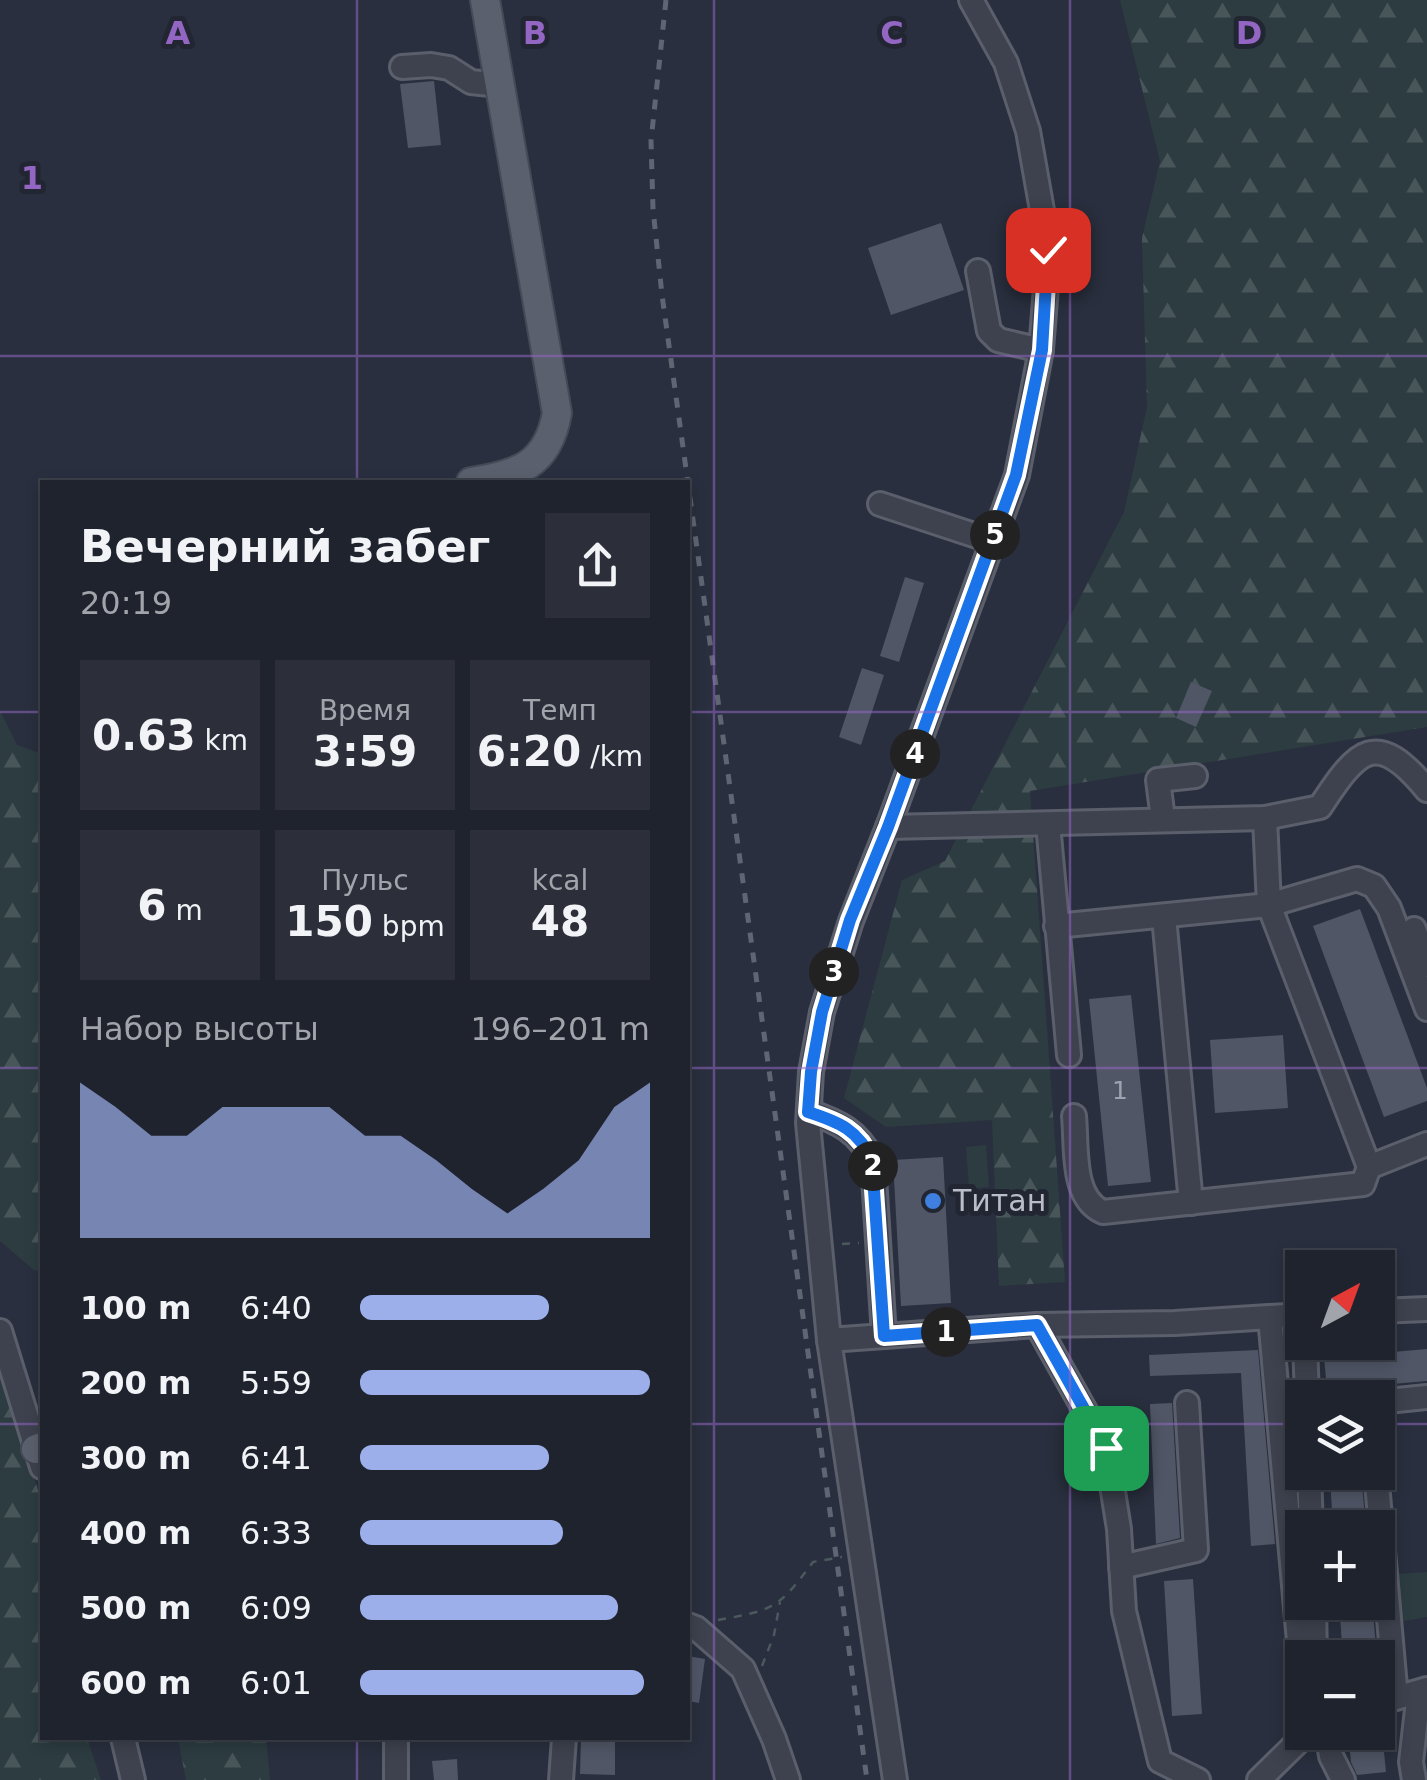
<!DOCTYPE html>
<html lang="ru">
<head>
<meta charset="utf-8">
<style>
  :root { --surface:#1f232e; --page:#2c2f3a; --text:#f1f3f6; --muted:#a1a4aa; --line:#3c404a; --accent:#9cafeb }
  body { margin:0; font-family:"DejaVu Sans",sans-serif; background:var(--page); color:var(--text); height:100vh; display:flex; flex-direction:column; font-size:38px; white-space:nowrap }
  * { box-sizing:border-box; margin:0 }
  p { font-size:32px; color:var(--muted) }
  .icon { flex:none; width:55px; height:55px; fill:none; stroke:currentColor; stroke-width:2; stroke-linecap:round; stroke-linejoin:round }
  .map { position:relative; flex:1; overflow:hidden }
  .panel { position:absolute; left:40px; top:480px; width:650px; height:1260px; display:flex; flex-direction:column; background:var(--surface); border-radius:0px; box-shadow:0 5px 15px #0003,0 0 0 2px var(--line) }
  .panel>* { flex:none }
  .needle { width:65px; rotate:41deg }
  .fabs { position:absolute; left:1285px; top:1250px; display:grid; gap:20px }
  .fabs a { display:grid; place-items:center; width:110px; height:110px; border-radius:0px; background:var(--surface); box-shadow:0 5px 15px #0003,0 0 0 2px var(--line); font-size:50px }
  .pin { position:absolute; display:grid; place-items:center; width:85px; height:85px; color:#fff; margin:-42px; border-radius:20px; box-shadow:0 5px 15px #0006 }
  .km { position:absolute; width:50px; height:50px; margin:-25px; border-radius:50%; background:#222; color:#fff; font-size:28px; line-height:50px; text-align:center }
  .round { display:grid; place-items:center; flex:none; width:105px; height:105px; border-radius:0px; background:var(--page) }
  .summary { display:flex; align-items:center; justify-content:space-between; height:170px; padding:0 40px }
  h1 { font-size:45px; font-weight:600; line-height:75px }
  .metrics { display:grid; grid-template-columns:repeat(3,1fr); gap:15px; height:170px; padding:10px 40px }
  .metrics div { display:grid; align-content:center; border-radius:0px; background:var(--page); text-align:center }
  .metrics b { font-size:42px; font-weight:600 }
  .metrics small { font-size:28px; font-weight:400 }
  .metrics p { font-size:28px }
  .chart { height:280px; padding:20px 40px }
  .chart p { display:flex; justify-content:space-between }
  .chart svg { width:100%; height:180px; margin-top:10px; fill:var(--accent); opacity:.7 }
  ul { padding:0 40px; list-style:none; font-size:32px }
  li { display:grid; grid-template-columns:160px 120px 1fr; align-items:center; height:75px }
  li i { height:25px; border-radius:12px; background:var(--accent) }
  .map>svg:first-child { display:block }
  .forest { fill:url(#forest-firs) }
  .pitch { fill:#2c3c40 }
  .building { fill:#505666 }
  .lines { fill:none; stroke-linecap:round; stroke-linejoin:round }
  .minor-casing { stroke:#5b5f6b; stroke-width:28 }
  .major-casing { stroke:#464a57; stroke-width:32 }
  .path { stroke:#4b595e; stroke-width:2.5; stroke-dasharray:8 8; stroke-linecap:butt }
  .minor { stroke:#3d424e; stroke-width:22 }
  .major { stroke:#5b606e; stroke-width:28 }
  .rail { stroke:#606574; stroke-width:5; stroke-dasharray:10 10; stroke-linecap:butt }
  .route-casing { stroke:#fff; stroke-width:20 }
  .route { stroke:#1a73e8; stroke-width:12 }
  .grid { fill:none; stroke:#9466c3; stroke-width:2.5; stroke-opacity:0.55 }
  .shop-dot { fill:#3f7fe0; stroke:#222633; stroke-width:4 }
  .labels { text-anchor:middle; stroke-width:10; stroke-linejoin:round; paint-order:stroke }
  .number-label { font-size:25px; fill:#9fa3b0 }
  .poi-label { font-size:30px; fill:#b9bdc8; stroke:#222633; text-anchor:start }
  .grid-label { font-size:32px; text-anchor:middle; font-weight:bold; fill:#9466c3; stroke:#222633; stroke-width:10; stroke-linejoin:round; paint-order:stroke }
</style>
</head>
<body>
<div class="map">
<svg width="1427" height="1780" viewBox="0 0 1427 1780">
  <defs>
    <pattern id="forest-firs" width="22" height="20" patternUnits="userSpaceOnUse" patternTransform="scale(2.5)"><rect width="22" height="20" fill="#2c3c40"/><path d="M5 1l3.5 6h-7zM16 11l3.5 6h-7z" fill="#48565a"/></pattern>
  </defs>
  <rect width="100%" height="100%" fill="#292f3e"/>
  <g class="forest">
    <polygon points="1120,0 1427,0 1427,727 1030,791 1065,1282 999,1286 992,1120 886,1127 844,1098 902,880 945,861 1124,512 1147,407 1142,238 1160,161"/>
    <polygon points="0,711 17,745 42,754 42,1272 34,1270 0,1241"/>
    <polygon points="0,1374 42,1502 42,1738 87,1738 101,1780 0,1780"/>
    <polygon points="178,1738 266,1738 270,1780 186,1780"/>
  </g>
  <g class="pitch">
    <polygon points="986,1145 989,1187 969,1189 966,1147"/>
    <polygon points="1427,1572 1427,1617 1399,1622 1398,1574"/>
  </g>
  <g class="building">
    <polygon points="434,81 441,145 408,148 400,84"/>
    <polygon points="941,223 964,290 891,315 868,248"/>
    <polygon points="905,577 924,583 899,662 880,656"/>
    <polygon points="862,668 884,675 861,745 839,737"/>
    <polygon points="1191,682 1212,691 1196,727 1176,718"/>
    <polygon points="1360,909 1427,1088 1427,1101 1384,1117 1313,926"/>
    <polygon points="1131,995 1151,1182 1108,1186 1089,999"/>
    <polygon points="1283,1035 1288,1108 1215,1113 1210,1040"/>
    <polygon points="943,1157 951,1303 901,1306 893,1160"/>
    <polygon points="1427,1349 1427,1381 1357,1387 1358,1398 1328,1398 1324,1358"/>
    <polygon points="1258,1350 1275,1544 1251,1546 1241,1373 1150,1376 1149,1355"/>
    <polygon points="1172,1403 1180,1538 1156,1544 1150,1404"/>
    <polygon points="1361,1474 1366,1528 1333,1528 1330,1476"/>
    <polygon points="1193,1579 1202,1714 1172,1716 1164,1581"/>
    <polygon points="1339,1602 1372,1602 1377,1658 1343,1658"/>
    <polygon points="688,1656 705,1659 699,1703 688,1701"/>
    <polygon points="1348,1732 1382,1732 1386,1772 1357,1775 1351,1762"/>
    <polygon points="581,1738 615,1738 615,1775 580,1774"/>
    <polygon points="457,1759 458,1780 434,1780 432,1761"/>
  </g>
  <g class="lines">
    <g class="minor-casing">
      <g id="minor">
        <polyline points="402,67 431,65 449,68 471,82 500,85"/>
        <polyline points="978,271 989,331 998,340 1041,350"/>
        <polyline points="880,504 992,541"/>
        <polyline points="1163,819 1158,780 1195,776"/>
        <polyline points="1048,824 1069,1055"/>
        <path d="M888,827L1265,818L1320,807C1358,749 1376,728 1427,790"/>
        <polyline points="1164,917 1191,1203"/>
        <polyline points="1056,926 1269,905 1357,879 1374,886 1389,908 1427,1009"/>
        <polyline points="1414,929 1427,965"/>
        <path d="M809,1112C839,1122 858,1131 873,1161L884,1336"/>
        <path d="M1074,1116C1077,1147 1071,1198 1103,1212L1363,1184L1369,1167L1269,905L1265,818"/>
        <polyline points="1369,1167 1427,1144"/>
        <polyline points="1378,1311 1427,1309"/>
        <polyline points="1270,1317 1302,1675"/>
        <polyline points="1037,1325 1106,1448 1119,1529 1124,1611 1160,1761 1198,1780"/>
        <polyline points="0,1331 42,1467"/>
        <polyline points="829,1340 1037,1325 1175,1323 1302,1315"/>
        <polyline points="1305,1342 1307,1398"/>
        <polyline points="1378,1402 1427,1397"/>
        <polyline points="1309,1472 1311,1528"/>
        <polyline points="1376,1472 1396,1698 1427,1689"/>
        <polyline points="1121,1567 1196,1550 1187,1403"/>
        <polyline points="1314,1602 1315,1658"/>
        <polyline points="688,1625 696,1628 743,1669 774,1739 788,1780"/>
        <polyline points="1327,1732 1331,1756 1343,1780"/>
        <polyline points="123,1738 133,1780"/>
        <polyline points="396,1780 396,1738"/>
        <polyline points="561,1780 564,1738"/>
        <polyline points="895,1780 829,1340 808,1123 811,1072 822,1012 851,921 888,827 1017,475 1041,350 1049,250 1028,131 1006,63 971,0"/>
        <polyline points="1259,1780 1308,1732"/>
        <polyline points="1414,1780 1411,1762 1419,1692"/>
      </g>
    </g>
    <g class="major-casing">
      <g id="major">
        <path d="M471,482C518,475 548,465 557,413L485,0"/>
        <polyline points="36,1449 42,1447"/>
      </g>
    </g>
    <g class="path">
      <polyline points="842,1244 859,1243"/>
      <path d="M718,1620C774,1610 778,1609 813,1562L842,1557"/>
      <polyline points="762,1666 774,1635 780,1602"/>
    </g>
    <use href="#minor" class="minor"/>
    <use href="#major" class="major"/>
    <polyline class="rail" points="666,0 651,141 653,209 662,295 867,1780"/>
  </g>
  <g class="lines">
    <g class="route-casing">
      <path id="route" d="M1048,250L1042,350L1016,475L888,827L850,920L822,1012L811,1072L808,1112C839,1122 859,1130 872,1161L884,1336L1037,1325L1106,1448"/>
    </g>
    <use href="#route" class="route"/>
  </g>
  <path class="grid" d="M357,0V482M714,0V1780M1070,0V1780M0,356H1427M0,712H42M688,712H1427M0,1068H42M688,1068H1427M0,1424H42M688,1424H1302M1378,1424H1427M357,1738V1780"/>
  <circle class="shop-dot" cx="933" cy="1201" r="10"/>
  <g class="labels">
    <g class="number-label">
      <text x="1120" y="1099">1</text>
    </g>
    <g class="poi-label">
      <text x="953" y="1211">Титан</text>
    </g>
  </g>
  <g class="grid-label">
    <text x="178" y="44">A</text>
    <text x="535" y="44">B</text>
    <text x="892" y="44">C</text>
    <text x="1249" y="44">D</text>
    <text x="32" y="189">1</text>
  </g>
</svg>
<div class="fabs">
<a><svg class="needle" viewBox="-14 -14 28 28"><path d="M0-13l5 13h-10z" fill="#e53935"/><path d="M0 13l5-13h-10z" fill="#a1a4aa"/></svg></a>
<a><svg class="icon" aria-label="layers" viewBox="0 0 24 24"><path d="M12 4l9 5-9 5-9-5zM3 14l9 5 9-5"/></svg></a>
<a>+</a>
<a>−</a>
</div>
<div class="pin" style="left:1106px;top:1448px;background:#1e9e55"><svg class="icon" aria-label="arrive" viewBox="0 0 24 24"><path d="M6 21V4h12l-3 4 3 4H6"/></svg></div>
<div class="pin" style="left:1048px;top:250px;background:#d93025"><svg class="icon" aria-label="check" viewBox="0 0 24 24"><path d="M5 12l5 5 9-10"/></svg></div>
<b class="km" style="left:946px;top:1332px">1</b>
<b class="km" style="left:873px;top:1166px">2</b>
<b class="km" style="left:834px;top:972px">3</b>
<b class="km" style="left:915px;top:754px">4</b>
<b class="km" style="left:995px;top:535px">5</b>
<section class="panel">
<div class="summary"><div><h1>Вечерний забег</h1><p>20:19</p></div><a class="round"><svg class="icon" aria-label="share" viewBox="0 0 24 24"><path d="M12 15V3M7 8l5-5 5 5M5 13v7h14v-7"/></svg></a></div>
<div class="metrics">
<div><b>0.63<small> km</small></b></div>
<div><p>Время</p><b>3:59</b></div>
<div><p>Темп</p><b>6:20<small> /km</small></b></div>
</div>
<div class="metrics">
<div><b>6<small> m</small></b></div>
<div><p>Пульс</p><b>150<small> bpm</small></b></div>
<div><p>kcal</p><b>48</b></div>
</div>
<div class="chart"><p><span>Набор высоты</span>196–201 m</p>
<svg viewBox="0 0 160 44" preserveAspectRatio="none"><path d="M0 44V6L10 12L20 19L30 19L40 12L50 12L60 12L70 12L80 19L90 19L100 25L110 32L120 38L130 32L140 25L150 12L160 6V44z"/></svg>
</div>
<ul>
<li><b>100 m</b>6:40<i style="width:65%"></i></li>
<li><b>200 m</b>5:59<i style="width:100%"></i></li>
<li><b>300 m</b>6:41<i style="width:65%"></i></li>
<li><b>400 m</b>6:33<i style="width:70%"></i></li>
<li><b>500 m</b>6:09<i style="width:89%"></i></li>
<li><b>600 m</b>6:01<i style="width:98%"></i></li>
</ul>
</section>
</div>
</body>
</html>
